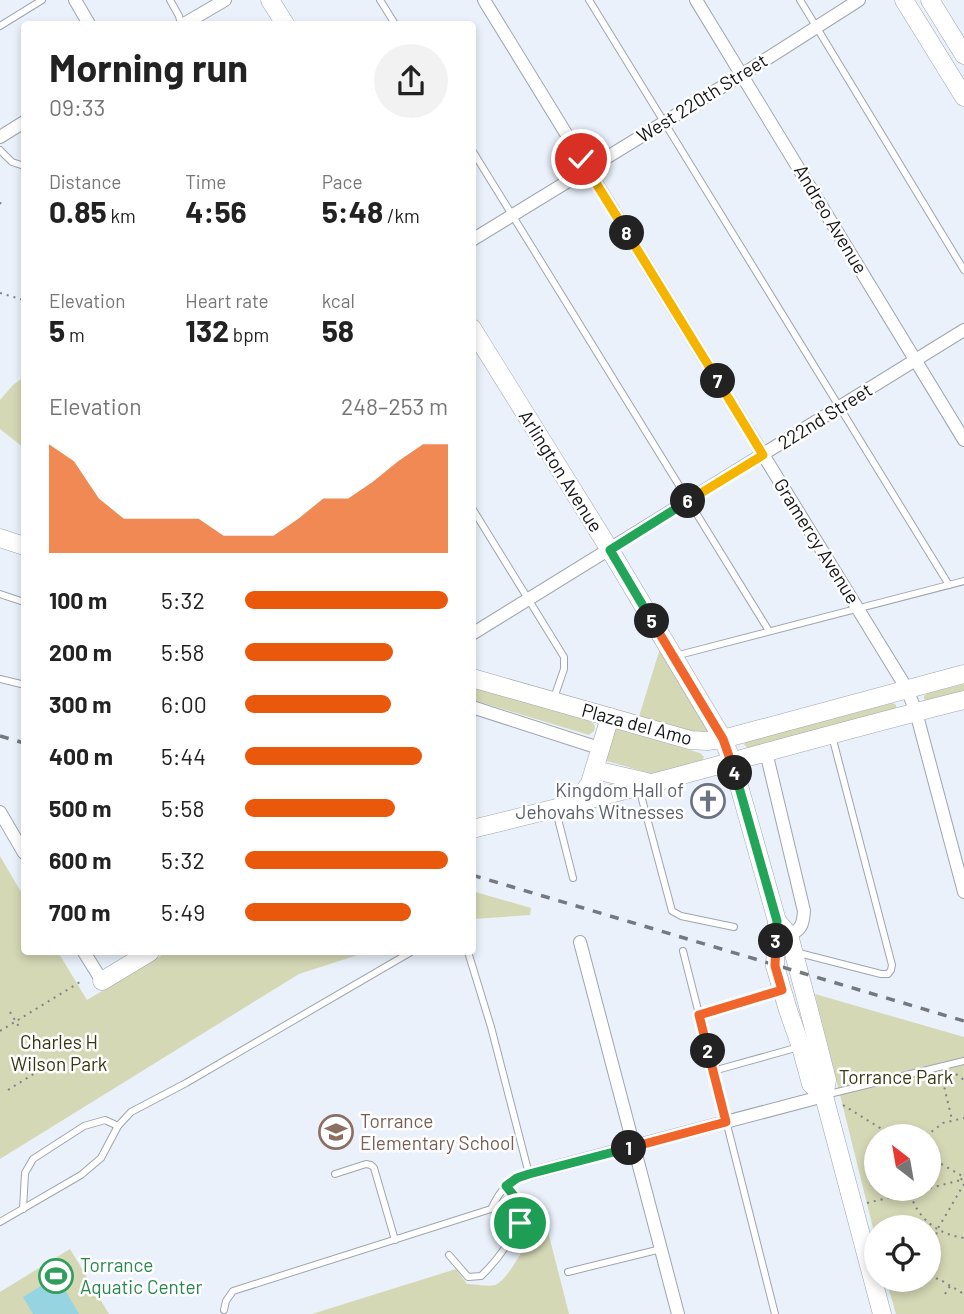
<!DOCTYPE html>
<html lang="en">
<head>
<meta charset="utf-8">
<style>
  :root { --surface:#fff; --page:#f2f2f2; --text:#222; --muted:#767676; --accent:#ea580c }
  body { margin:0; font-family:Barlow,sans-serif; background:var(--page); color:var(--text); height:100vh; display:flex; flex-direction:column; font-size:26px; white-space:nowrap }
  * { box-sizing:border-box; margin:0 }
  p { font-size:23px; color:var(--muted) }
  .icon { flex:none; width:38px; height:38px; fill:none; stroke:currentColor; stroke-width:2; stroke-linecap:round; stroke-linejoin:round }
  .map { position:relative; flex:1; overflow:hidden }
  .panel { position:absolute; left:21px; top:21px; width:455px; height:934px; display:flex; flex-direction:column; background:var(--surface); border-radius:7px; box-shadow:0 4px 10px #0003 }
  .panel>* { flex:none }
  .needle { width:46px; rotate:329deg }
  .controls { position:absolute; left:864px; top:1124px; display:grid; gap:14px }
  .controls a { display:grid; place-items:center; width:77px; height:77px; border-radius:50%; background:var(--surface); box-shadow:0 4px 10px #0003; font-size:35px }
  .pin { position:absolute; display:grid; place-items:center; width:60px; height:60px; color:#fff; margin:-30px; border:4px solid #fff; border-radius:50%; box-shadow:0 2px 7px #0007 }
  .km { position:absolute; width:35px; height:35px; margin:-18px; border-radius:50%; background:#222; color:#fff; font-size:19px; line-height:35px; text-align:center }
  .round { display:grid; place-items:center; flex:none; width:74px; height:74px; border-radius:37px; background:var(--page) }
  .head { display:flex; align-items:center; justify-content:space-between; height:119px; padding:0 28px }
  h1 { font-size:38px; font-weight:700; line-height:52px }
  .figures { display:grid; grid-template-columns:repeat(3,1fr); gap:10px; height:119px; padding:7px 28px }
  .figures div { display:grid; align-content:center }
  .figures b { font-size:30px; font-weight:700 }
  .figures small { font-size:19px; font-weight:400 }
  .figures p { font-size:19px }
  .chart { height:196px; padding:14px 28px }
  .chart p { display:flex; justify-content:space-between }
  .chart svg { width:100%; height:126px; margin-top:7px; fill:var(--accent); opacity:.7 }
  ul { padding:0 28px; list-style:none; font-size:23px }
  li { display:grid; grid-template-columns:112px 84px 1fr; align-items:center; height:52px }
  li i { height:18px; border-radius:9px; background:var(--accent) }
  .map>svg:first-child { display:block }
  .green { fill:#d5d8b5; fill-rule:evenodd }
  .water { fill:#97d4e1 }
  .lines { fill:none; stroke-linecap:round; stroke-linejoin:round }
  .lane-casing { stroke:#9fa5ae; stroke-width:8 }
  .street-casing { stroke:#9fa5ae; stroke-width:14 }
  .secondary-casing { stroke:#9fa5ae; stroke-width:19 }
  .path { stroke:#7e8288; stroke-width:2; stroke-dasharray:2 5; stroke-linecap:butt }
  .lane { stroke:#fff; stroke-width:6 }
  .street { stroke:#fff; stroke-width:12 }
  .secondary { stroke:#fff; stroke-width:18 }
  .rail { stroke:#75797f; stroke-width:3.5; stroke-dasharray:9 9; stroke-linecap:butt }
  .split-1-casing { stroke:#fff; stroke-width:14 }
  .split-2-casing { stroke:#fff; stroke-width:14 }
  .split-3-casing { stroke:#fff; stroke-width:14 }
  .split-4-casing { stroke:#fff; stroke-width:14 }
  .split-5-casing { stroke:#fff; stroke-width:14 }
  .split-6-casing { stroke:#fff; stroke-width:14 }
  .split-7-casing { stroke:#fff; stroke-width:14 }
  .split-8-casing { stroke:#fff; stroke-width:14 }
  .split-9-casing { stroke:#fff; stroke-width:14 }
  .split-1 { stroke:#22a559; stroke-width:9 }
  .split-2 { stroke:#f0652b; stroke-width:9 }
  .split-3 { stroke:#f0652b; stroke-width:9 }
  .split-4 { stroke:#22a559; stroke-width:9 }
  .split-5 { stroke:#f0652b; stroke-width:9 }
  .split-6 { stroke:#22a559; stroke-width:9 }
  .split-7 { stroke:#f5b400; stroke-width:9 }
  .split-8 { stroke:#f5b400; stroke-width:9 }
  .split-9 { stroke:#f5b400; stroke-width:9 }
  .labels { text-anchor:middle; stroke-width:5; stroke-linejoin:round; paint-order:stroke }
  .street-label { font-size:19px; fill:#121417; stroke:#fff }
  .worship-label { font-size:19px; fill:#5b616d; stroke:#fff; text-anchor:end }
  .park-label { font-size:19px; fill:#363812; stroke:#fff }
  .education-label { font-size:19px; fill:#785e54; stroke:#fff; text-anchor:start }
  .leisure-label { font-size:19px; fill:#27864d; stroke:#fff; text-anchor:start }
</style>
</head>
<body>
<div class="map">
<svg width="964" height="1314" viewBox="0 0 964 1314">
  <rect width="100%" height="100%" fill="#eaf1fa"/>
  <g class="green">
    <polygon points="24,377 24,448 0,429 0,400 13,385"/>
    <polygon points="662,642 720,738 637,723"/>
    <polygon points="964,684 964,693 927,702 924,699 924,696 928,693"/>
    <polygon points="473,687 586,720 593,723 595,726 594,731 589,735 579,732 473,700"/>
    <polygon points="893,703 896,705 896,708 748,749 744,744 747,741 759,738"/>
    <polygon points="615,728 700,753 704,757 701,762 653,774 603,760"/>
    <polygon points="0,856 24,897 24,952 58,952 87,1000 167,952 367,952 299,974 0,1159"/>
    <polygon points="472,891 531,908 530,915 473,919"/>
    <path d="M815,994L964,1037V1314H896L886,1279H929V1227H877V1244ZM877,1136H929V1188H877Z"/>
    <path d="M543,1212L569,1314H312L456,1269L467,1284C475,1284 488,1287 495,1285C510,1280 535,1227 543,1212Z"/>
    <polygon points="70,1249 109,1314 0,1314 0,1292"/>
  </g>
  <polygon class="water" points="57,1276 79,1314 33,1314 23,1297"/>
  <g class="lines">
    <g class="lane-casing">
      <g id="lane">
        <polyline points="170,0 179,16 181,24"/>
        <polyline points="380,0 395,24"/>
        <polyline points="589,0 949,585"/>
        <polyline points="800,0 964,270"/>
        <polyline points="0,26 42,0"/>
        <polyline points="0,150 12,162 24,166"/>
        <polyline points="472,150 769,631"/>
        <polyline points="472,508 564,657 564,669 554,698"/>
        <polyline points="0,594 24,602"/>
        <polyline points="675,656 964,581"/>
        <polyline points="0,679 21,684 24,683"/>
        <polyline points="639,788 672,911 681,916 734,927"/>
        <polyline points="556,811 573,878"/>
        <polyline points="683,951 775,1314"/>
        <polyline points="795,952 881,974 888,974 891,970 892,965 832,736"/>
        <polyline points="699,1015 780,991"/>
        <polyline points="713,1071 799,1047"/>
        <polyline points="825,1095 964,1061"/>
        <polyline points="335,1174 366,1164 371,1165 374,1168 395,1240"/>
        <polyline points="23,1209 25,1173 33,1159 84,1126 105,1120 118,1126"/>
        <polyline points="0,1222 81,1175 101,1158 118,1126 131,1112 186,1083 411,952"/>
        <path d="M449,1255L468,1277L481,1276C500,1258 517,1233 524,1208L506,1186"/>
        <polyline points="568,1272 661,1249"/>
        <path d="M224,1310L226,1301L233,1291L491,1209C501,1189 507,1181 529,1174L491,1027L468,952"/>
      </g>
    </g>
    <g class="street-casing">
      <g id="street">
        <polyline points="75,0 89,24"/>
        <polyline points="484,0 907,689 916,712 964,892"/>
        <polyline points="696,0 964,440"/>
        <polyline points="184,24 225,0"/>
        <polyline points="0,137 24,122"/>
        <polyline points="472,240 743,74 859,0"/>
        <polyline points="472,634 964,330"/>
        <polyline points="472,707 602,749"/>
        <path d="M766,752L804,911C803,925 801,930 789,935"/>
        <polyline points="0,812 24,853"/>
        <polyline points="580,942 678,1314"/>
        <polyline points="84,952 102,981"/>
        <polyline points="529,1174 824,1096"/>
      </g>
    </g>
    <g class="secondary-casing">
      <g id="secondary">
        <polyline points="270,0 285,24"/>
        <polyline points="904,0 964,97"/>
        <polyline points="930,0 964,55"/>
        <polyline points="472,328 610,550 723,739 732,761 777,921 775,966 788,1010 801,1047 811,1084 824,1096"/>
        <polyline points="0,538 24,546"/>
        <polyline points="472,678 690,740 707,741 723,739 964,674"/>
        <polyline points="595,770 647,782"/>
        <polyline points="570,801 584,792 590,783 610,717"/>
        <path d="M472,829C637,790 800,741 964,700"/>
        <polyline points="777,921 789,935 809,1010 827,1080 824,1096 882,1314"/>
        <polyline points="102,981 150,952"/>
      </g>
    </g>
    <g class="path">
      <polyline points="0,204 1,202"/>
      <polyline points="0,293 24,300"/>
      <polyline points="10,1012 21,1030"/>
      <polyline points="0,1031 80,982"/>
      <polyline points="956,1074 964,1080"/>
      <polyline points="950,1075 944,1086 952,1120"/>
      <polyline points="934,1078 943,1085"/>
      <polyline points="8,1090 43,1068"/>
      <polyline points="843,1105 893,1136"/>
      <polyline points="926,1136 943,1123 964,1118"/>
      <polyline points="929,1157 962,1176"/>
      <polyline points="961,1180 964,1174"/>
      <path d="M909,1188C915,1217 936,1234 964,1238"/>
      <polyline points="930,1188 961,1180"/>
      <polyline points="867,1203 928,1188"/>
      <polyline points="929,1245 933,1239 936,1238 937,1230 964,1184"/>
      <polyline points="929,1277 939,1279 964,1294"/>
      <polyline points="889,1287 914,1279"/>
      <polyline points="945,1294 950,1286"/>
    </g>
    <use href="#lane" class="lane"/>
    <use href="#street" class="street"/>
    <use href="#secondary" class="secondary"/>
    <g class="rail">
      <polyline points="0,736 24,743"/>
      <polyline points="472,875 964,1021"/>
    </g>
  </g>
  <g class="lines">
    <g class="split-1-casing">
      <polyline id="split-1" points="520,1223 524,1208 506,1186 517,1178 529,1174 629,1148"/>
    </g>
    <g class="split-2-casing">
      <polyline id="split-2" points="629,1148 726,1122 708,1051"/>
    </g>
    <g class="split-3-casing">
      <polyline id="split-3" points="708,1051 699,1015 782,990 775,966 776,941"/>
    </g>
    <g class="split-4-casing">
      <polyline id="split-4" points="735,773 777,921 776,941"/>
    </g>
    <g class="split-5-casing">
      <polyline id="split-5" points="652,621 723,739 735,773"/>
    </g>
    <g class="split-6-casing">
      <polyline id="split-6" points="652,621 610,550 688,501"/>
    </g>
    <g class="split-7-casing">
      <polyline id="split-7" points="688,501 763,455 718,381"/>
    </g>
    <g class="split-8-casing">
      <polyline id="split-8" points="627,233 718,381"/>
    </g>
    <g class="split-9-casing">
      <polyline id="split-9" points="581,159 627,233"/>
    </g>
    <use href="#split-1" class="split-1"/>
    <use href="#split-2" class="split-2"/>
    <use href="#split-3" class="split-3"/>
    <use href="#split-4" class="split-4"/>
    <use href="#split-5" class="split-5"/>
    <use href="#split-6" class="split-6"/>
    <use href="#split-7" class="split-7"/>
    <use href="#split-8" class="split-8"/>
    <use href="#split-9" class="split-9"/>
  </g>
  <defs>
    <g id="church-ring" transform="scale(1.75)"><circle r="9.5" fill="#fff" stroke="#6b7280" stroke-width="1.5"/><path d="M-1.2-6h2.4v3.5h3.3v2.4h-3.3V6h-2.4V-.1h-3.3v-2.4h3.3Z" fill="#6b7280"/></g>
    <g id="school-ring" transform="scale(1.75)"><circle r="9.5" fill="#fff" stroke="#8d6e63" stroke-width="1.5"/><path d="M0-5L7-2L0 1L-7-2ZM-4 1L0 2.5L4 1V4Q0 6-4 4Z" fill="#8d6e63"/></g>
    <g id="stadium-ring" transform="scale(1.75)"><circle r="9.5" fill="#fff" stroke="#2e9e5b" stroke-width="1.5"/><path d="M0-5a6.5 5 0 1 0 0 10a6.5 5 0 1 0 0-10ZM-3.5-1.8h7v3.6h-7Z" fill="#2e9e5b"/></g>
  </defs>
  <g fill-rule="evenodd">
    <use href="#church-ring" x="708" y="801"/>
    <use href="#school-ring" x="336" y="1132"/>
    <use href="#stadium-ring" x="56" y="1276"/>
  </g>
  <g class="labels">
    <g class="street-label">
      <text transform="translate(702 98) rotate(-32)" y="7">West 220th Street</text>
      <text transform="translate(831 219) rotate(59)" y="7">Andreo Avenue</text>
      <text transform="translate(825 416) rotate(-32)" y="7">222nd Street</text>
      <text transform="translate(561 471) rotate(58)" y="7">Arlington Avenue</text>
      <text transform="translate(817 541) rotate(58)" y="7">Gramercy Avenue</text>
      <text transform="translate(637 724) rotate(15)" y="7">Plaza del Amo</text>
    </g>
    <g class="worship-label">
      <text x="684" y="797">Kingdom Hall of<tspan x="684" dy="22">Jehovahs Witnesses</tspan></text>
    </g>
    <g class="park-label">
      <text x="59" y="1049">Charles H<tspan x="59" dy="22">Wilson Park</tspan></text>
      <text x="896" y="1084">Torrance Park</text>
    </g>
    <g class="education-label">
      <text x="360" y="1128">Torrance<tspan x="360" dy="22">Elementary School</tspan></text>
    </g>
    <g class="leisure-label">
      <text x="80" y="1272">Torrance<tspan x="80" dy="22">Aquatic Center</tspan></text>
    </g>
  </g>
</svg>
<div class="controls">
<a><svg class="needle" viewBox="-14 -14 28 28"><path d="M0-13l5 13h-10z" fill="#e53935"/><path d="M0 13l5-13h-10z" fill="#767676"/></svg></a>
<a><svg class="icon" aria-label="locate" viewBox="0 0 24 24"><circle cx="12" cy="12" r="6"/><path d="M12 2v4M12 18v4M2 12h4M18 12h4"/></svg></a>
</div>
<div class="pin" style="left:520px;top:1223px;background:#1e9e55"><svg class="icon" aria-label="arrive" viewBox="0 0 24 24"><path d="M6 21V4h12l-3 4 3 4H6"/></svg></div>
<div class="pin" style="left:581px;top:159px;background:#d93025"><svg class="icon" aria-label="check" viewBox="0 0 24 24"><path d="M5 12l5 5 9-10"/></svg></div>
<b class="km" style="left:629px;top:1148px">1</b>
<b class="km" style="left:708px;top:1051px">2</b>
<b class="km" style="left:776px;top:941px">3</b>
<b class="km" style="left:735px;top:773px">4</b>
<b class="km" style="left:652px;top:621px">5</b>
<b class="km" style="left:688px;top:501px">6</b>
<b class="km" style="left:718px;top:381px">7</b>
<b class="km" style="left:627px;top:233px">8</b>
<section class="panel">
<div class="head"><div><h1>Morning run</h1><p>09:33</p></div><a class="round"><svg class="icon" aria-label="share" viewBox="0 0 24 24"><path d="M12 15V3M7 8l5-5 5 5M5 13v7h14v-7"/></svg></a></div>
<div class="figures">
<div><p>Distance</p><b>0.85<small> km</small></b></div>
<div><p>Time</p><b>4:56</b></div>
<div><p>Pace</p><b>5:48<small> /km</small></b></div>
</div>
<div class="figures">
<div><p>Elevation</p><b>5<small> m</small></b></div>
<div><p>Heart rate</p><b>132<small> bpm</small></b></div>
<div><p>kcal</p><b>58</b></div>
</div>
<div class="chart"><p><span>Elevation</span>248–253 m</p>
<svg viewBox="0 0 160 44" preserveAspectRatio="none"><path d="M0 44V6L10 12L20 25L30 32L40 32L50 32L60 32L70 38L80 38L90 38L100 32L110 25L120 25L130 19L140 12L150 6L160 6V44z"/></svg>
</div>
<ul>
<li><b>100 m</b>5:32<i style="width:100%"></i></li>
<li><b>200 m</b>5:58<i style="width:73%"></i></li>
<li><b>300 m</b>6:00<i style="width:72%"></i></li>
<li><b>400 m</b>5:44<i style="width:87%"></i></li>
<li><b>500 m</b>5:58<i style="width:74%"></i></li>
<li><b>600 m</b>5:32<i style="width:100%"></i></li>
<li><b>700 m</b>5:49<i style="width:82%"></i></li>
</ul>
</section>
</div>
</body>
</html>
